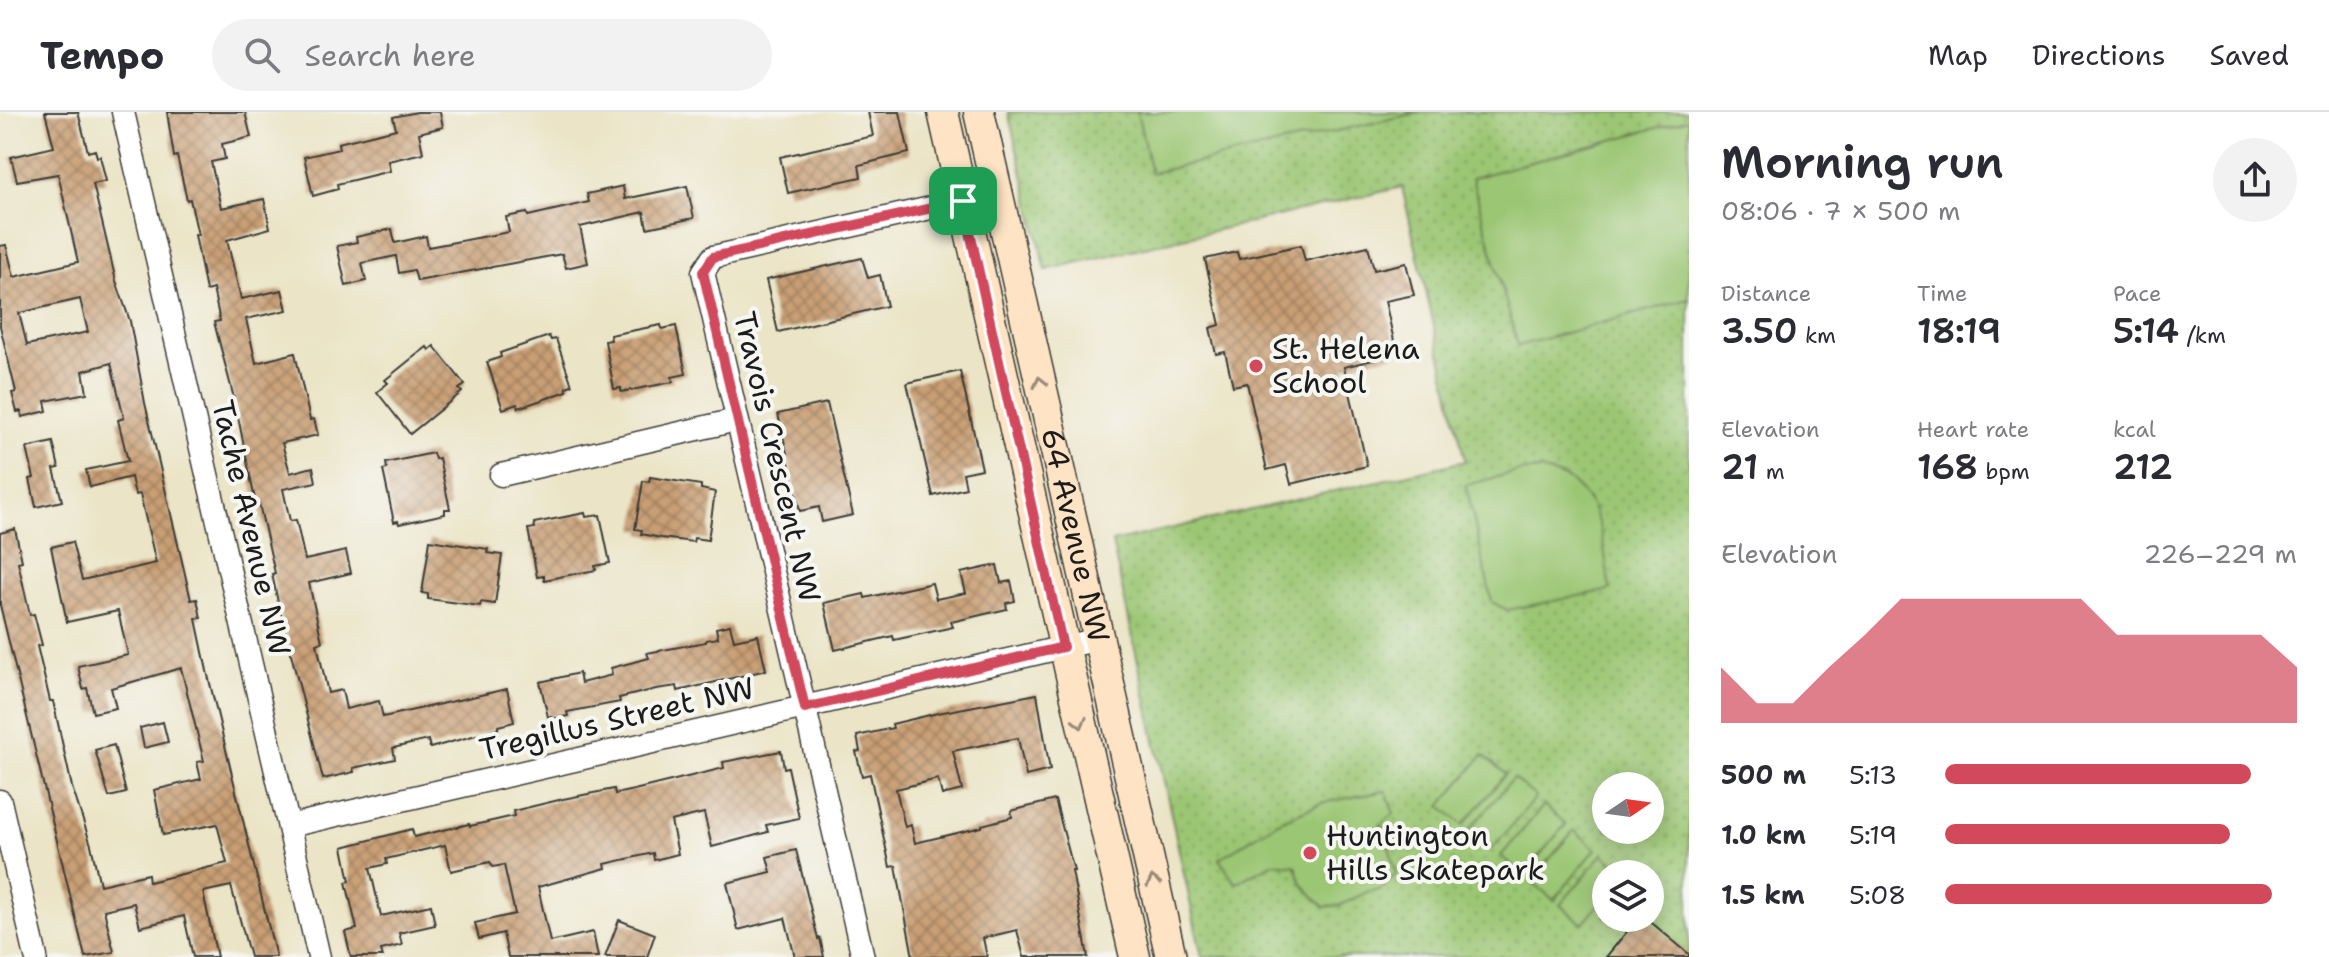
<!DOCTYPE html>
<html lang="en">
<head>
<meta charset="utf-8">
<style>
  :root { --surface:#fff; --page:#f2f2f3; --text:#2b2b33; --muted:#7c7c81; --line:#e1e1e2; --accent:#d1495b }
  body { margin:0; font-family:"Shantell Sans",sans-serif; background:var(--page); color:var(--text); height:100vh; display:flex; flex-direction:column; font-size:30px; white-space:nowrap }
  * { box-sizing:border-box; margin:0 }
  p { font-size:26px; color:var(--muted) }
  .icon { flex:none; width:44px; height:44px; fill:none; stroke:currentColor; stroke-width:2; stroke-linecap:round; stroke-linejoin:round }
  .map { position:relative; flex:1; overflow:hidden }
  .side { display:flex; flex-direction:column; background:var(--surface); width:640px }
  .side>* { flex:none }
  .needle { width:52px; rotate:77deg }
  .controls { position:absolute; left:1592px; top:660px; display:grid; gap:16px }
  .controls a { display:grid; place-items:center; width:72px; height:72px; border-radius:50%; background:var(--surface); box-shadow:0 4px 20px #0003; font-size:40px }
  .pin { position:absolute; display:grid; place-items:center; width:68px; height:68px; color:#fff; margin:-34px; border-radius:16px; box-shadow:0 4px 12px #0006 }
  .round { display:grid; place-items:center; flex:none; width:84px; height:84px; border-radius:42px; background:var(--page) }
  .overview { display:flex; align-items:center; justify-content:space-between; height:136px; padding:0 32px }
  h1 { font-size:44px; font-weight:600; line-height:60px }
  .stats { display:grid; grid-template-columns:repeat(3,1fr); gap:12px; height:136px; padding:8px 32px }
  .stats div { display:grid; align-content:center }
  .stats b { font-size:34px; font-weight:600 }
  .stats small { font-size:22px; font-weight:400 }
  .stats p { font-size:22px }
  .chart { height:224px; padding:16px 32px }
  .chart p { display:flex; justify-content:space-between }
  .chart svg { width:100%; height:144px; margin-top:8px; fill:var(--accent); opacity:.7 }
  ul { padding:0 32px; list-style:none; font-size:26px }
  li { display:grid; grid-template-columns:128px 96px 1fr; align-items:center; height:60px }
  li i { height:20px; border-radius:10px; background:var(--accent) }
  header { display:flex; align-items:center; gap:48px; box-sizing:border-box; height:112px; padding:0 40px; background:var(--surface); border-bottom:2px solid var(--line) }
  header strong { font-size:38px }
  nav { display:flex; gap:44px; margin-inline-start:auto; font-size:28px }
  .search { width:560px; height:72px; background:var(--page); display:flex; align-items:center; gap:20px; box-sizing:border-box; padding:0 28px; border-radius:44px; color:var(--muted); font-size:30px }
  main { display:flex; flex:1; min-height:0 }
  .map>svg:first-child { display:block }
  .park { fill:url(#park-dots); stroke:#5c7148; stroke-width:2; fill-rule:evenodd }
  .pitch { fill:#9bc673; stroke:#5c7148; stroke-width:2 }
  .building { fill:url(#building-cross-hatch); fill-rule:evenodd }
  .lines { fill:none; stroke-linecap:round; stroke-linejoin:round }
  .minor-casing { stroke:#3b3a36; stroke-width:25 }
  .secondary-casing { stroke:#3b3a36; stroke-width:33 }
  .minor { stroke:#fff; stroke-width:22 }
  .secondary { stroke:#fee4c5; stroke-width:30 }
  .oneway { stroke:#988a79 }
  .route-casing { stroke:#fff; stroke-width:16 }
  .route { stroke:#d1495b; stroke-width:10 }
  .poi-dot { fill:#d1495b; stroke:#f6f6f2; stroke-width:3 }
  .labels { text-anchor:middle; stroke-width:8; stroke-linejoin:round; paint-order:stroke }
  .poi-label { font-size:30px; fill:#1c1c1c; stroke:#f6f6f2; text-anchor:start }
  .street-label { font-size:30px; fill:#1c1c1c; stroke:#f6f6f2 }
</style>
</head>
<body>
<header>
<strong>Tempo</strong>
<div class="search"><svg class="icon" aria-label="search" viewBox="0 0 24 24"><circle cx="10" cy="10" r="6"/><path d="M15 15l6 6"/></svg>Search here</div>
<nav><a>Map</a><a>Directions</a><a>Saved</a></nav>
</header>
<main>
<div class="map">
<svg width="1689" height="845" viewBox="0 0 1689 845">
  <defs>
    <pattern id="park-dots" width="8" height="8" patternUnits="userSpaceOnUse" patternTransform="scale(2)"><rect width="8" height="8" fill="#9bc673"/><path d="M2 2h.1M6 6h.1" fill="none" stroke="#85aa63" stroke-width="1.8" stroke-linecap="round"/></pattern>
    <pattern id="building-cross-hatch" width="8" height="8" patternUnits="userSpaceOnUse" patternTransform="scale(2)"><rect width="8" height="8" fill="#c99f75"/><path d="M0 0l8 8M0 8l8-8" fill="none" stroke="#a2815f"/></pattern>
  </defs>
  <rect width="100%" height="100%" fill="#f6f6f2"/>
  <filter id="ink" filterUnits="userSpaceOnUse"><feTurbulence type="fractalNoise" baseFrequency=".0125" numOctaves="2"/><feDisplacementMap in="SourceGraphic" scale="16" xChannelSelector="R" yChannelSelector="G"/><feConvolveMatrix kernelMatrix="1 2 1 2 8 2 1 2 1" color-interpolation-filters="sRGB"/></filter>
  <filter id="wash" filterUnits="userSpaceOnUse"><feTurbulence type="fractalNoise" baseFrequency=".006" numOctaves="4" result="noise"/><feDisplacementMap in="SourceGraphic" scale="32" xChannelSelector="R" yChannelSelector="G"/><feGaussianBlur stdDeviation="1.8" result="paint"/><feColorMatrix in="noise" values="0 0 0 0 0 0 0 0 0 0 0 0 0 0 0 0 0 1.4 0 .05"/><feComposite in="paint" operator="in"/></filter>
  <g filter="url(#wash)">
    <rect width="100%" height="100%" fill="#ebe4c6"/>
    <path class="park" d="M1008,0H1689V845H1202L1112,430L1465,349L1402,75L1046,158ZM1606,674H1650V718H1606ZM1606,762H1650V806H1606Z"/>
    <g class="pitch">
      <polygon points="1137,0 1421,0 1151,61"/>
      <polygon points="1689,7 1689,187 1518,234 1472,66"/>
      <path d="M1540,358C1550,361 1562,363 1570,369C1604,393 1604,441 1610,478L1507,498L1492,490L1466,373L1517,360Z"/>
      <polygon points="1483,643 1506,662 1463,713 1441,694"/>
      <polygon points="1513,666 1536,685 1493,736 1470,717"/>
      <polygon points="1386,679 1394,702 1380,713 1398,724 1398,729 1389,734 1396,762 1382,777 1369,779 1341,793 1324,795 1302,772 1296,754 1274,751 1236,771 1219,747 1278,710 1321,691"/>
      <polygon points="1544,693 1566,712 1523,763 1501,744"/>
      <polygon points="1574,718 1596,737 1554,788 1531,769"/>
      <polygon points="1603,742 1625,761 1606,762 1606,784 1583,812 1560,793"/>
    </g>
    <g id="blocks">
      <g class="building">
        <path d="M45,0H78L88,40L95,38L97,45L100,44L106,69L93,72L116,169L130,209L145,291L191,488L197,487L201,506L196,507L207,559L276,845H250L231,774L203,780L217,845H193L184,804L140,815L134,791L104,798L114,840L85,845L0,493V421L15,417L22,449L18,450L30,503L34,502L42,533L37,534L50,589H53L72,675L91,733L100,773L148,762L149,770L227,751L217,712L163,723L154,678L201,667L197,650L204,649L181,556L111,576L116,596L93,601L87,576L83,577L78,554L128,543L118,499L67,510L51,435L72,430L82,468L156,451L140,382L135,383L131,365L90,375L86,358L128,349L118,308L124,306L111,251L83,259L87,281L45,289L47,299L22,305L21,299L17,300L12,281L16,280L0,214V134L6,133L14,165L78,150L58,62L17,69L11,45L54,35ZM80,187L88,220L27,233L19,201Z"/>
        <polygon points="167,0 245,0 251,25 222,32 225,47 211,50 221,96 264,87 270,116 227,128 241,187 282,178 287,198 246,207 256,251 295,241 310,308 314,307 318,323 282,331 290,361 313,355 316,370 283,377 290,409 296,408 305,448 346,439 351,461 309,471 322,530 317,532 328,581 342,578 346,597 379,589 383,605 507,577 514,610 498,614 498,617 430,636 428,628 393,636 395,647 353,656 354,660 323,667 279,495 272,462 275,461 259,392 256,393 235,290 214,210 220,209 213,177 206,179 195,123 198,123 190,87 187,88 177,44 174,45"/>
        <polygon points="417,0 440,0 443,15 419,21 423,41 388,49 390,59 337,72 338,77 313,84 304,45 339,37 338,31 396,17 393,5"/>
        <polygon points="868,0 900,0 909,41 859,53 861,65 788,81 780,45 873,24"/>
        <polygon points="623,74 625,87 687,74 694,106 647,116 644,100 580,115 588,151 566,156 562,142 417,169 414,158 399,161 396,144 362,151 366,169 346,174 337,134 357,130 356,125 392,117 395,131 426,124 428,135 509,120 506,105 527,101 528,104 589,90 587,82"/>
        <polygon points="1301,133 1305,149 1368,134 1374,158 1406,151 1414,183 1385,189 1397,242 1344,255 1367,354 1291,372 1286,353 1267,358 1247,271 1233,274 1225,240 1216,242 1210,216 1220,213 1205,147 1237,140 1239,147"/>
        <polygon points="862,146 868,166 880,163 887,194 778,220 766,168"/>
        <polygon points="661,213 662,217 676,214 686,262 672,265 673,270 621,280 621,276 614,277 605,229 611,228 610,223"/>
        <polygon points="549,224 551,228 556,227 572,273 566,275 567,279 542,288 518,296 517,292 503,297 487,250 501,245 500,241"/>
        <polygon points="434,234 465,273 459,277 462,280 410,322 377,280 388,271 385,268 411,247 427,235 429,238"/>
        <polygon points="960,259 982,357 963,361 966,376 933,384 907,271"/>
        <polygon points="827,291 853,403 822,410 819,395 800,399 778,302"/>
        <polygon points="53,330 59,356 54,357 62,389 36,395 30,367 34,366 27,336"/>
        <polygon points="433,341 435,347 439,346 450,397 445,397 445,402 399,412 398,409 394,410 383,358 387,357 386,351"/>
        <polygon points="650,365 701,373 701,377 715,380 708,428 694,426 693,430 661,426 641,422 642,418 635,417 643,369 649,370"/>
        <polygon points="585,401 586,405 600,403 610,451 595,454 596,458 564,464 544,468 544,464 537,465 528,417 535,416 534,411"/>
        <polygon points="430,428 488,437 487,441 502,443 495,492 481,490 480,494 428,487 428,482 422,481"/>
        <polygon points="997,453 1001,471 1011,469 1015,489 1006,491 1007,497 951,510 953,515 894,528 893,524 835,538 824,491 864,482 865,486 932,471 936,487 966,481 961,461"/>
        <polygon points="730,513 734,528 758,523 766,558 678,579 677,574 656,577 619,586 620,590 567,600 568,604 552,607 551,604 548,605 540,570 579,561 581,571 612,563 611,556 649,546 647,541 706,530 706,528 718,526 716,516"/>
        <polygon points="1037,582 1050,658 1026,664 1018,626 953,639 962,678 942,683 938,667 896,677 905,715 911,713 915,731 982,715 982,713 1012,705 1011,699 1055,688 1074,759 1072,759 1088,845 1024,845 1017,818 983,826 987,845 913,845 896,754 890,755 870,662 862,664 856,640 860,639 857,624 893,616 892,612 938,601"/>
        <polygon points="163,610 168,630 144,636 140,616"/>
        <polygon points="114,633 126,681 109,685 95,638"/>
        <polygon points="781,639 784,656 788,655 799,706 766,713 768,720 712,735 704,701 671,709 678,742 654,748 653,741 605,752 606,756 538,775 550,830 593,820 598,845 508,845 503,821 479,827 475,811 515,802 504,753 493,755 490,750 451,759 445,733 386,747 387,752 370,756 381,804 431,793 435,813 399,821 402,833 381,838 383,845 351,845 345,820 357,817 346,770 350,769 343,735 412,717 414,725 469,712 470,714 514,704 513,699 563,687 614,677 615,682 634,678 724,656 723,650"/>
        <polygon points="796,738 818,827 820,826 824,845 795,845 785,806 738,818 727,771 771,760 767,745"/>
        <polygon points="1638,806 1646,806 1689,842 1689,845 1606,845"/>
        <polygon points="619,808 655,822 647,845 605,845"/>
      </g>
    </g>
  </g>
  <g filter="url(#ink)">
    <use href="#blocks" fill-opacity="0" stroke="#3b3a36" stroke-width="2"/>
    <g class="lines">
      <g class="minor-casing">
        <g id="minor">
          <polyline points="123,0 319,845"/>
          <polyline points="501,363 736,308"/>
          <polyline points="0,689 36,845"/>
          <polyline points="289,714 1099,527"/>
          <polyline points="863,845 703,160 713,145 997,81"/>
        </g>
      </g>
      <g class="secondary-casing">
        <g id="secondary">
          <polyline points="943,0 1135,845"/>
          <path id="s1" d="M979,0L1171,845"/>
        </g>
      </g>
      <use href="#minor" class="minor"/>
      <use href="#secondary" class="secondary"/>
    </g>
    <defs><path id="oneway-chevron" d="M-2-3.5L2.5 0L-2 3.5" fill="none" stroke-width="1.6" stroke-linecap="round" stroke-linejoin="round" transform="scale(2)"/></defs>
    <g class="oneway">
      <use href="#oneway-chevron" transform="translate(1040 270) rotate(-103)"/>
      <use href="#oneway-chevron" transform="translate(1080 611) rotate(77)"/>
      <use href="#oneway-chevron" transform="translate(1153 769) rotate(-103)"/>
    </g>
  </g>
  <g class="lines" filter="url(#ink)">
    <g class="route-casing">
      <polygon id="route" points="963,89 1063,535 805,596 703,160 713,145"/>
    </g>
    <use href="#route" class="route"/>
  </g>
  <g class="poi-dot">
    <circle cx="1256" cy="254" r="8"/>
    <circle cx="1310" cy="741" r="8"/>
  </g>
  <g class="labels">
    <g class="poi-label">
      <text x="1272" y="247">St. Helena<tspan x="1272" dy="34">School</tspan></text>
      <text x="1326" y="734">Huntington<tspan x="1326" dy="34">Hills Skatepark</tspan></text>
    </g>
    <g class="street-label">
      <text transform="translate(777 345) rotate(77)" y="10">Travois Crescent NW</text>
      <text transform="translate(251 416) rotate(77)" y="10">Tache Avenue NW</text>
      <text dy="10" stroke="none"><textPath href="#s1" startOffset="434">64 Avenue NW</textPath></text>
      <text transform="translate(617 607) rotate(-13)" y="10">Tregillus Street NW</text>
    </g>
  </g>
</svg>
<div class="controls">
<a><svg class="needle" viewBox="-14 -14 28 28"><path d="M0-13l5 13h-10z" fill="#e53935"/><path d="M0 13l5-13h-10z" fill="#7c7c81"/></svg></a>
<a><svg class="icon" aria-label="layers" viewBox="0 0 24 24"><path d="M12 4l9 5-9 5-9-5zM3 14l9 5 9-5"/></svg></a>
</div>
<div class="pin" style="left:963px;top:89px;background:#1e9e55"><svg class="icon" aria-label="arrive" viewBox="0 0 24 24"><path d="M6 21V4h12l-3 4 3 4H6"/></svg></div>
</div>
<section class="side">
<div class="overview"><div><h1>Morning run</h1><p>08:06 · 7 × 500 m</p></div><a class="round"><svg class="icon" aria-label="share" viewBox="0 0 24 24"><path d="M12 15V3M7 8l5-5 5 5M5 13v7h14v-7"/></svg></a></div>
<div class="stats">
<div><p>Distance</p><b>3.50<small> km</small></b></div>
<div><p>Time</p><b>18:19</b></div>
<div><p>Pace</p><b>5:14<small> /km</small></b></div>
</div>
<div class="stats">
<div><p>Elevation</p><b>21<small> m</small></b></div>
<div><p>Heart rate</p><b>168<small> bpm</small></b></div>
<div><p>kcal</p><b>212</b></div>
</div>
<div class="chart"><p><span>Elevation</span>226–229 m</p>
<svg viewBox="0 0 160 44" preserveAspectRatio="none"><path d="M0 44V27L10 38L20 38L30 27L40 17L50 6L60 6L70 6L80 6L90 6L100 6L110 17L120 17L130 17L140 17L150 17L160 27V44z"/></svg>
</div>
<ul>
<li><b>500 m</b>5:13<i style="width:87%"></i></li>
<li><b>1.0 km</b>5:19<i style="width:81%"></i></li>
<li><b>1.5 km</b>5:08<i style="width:93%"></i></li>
</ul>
</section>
</main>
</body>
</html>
